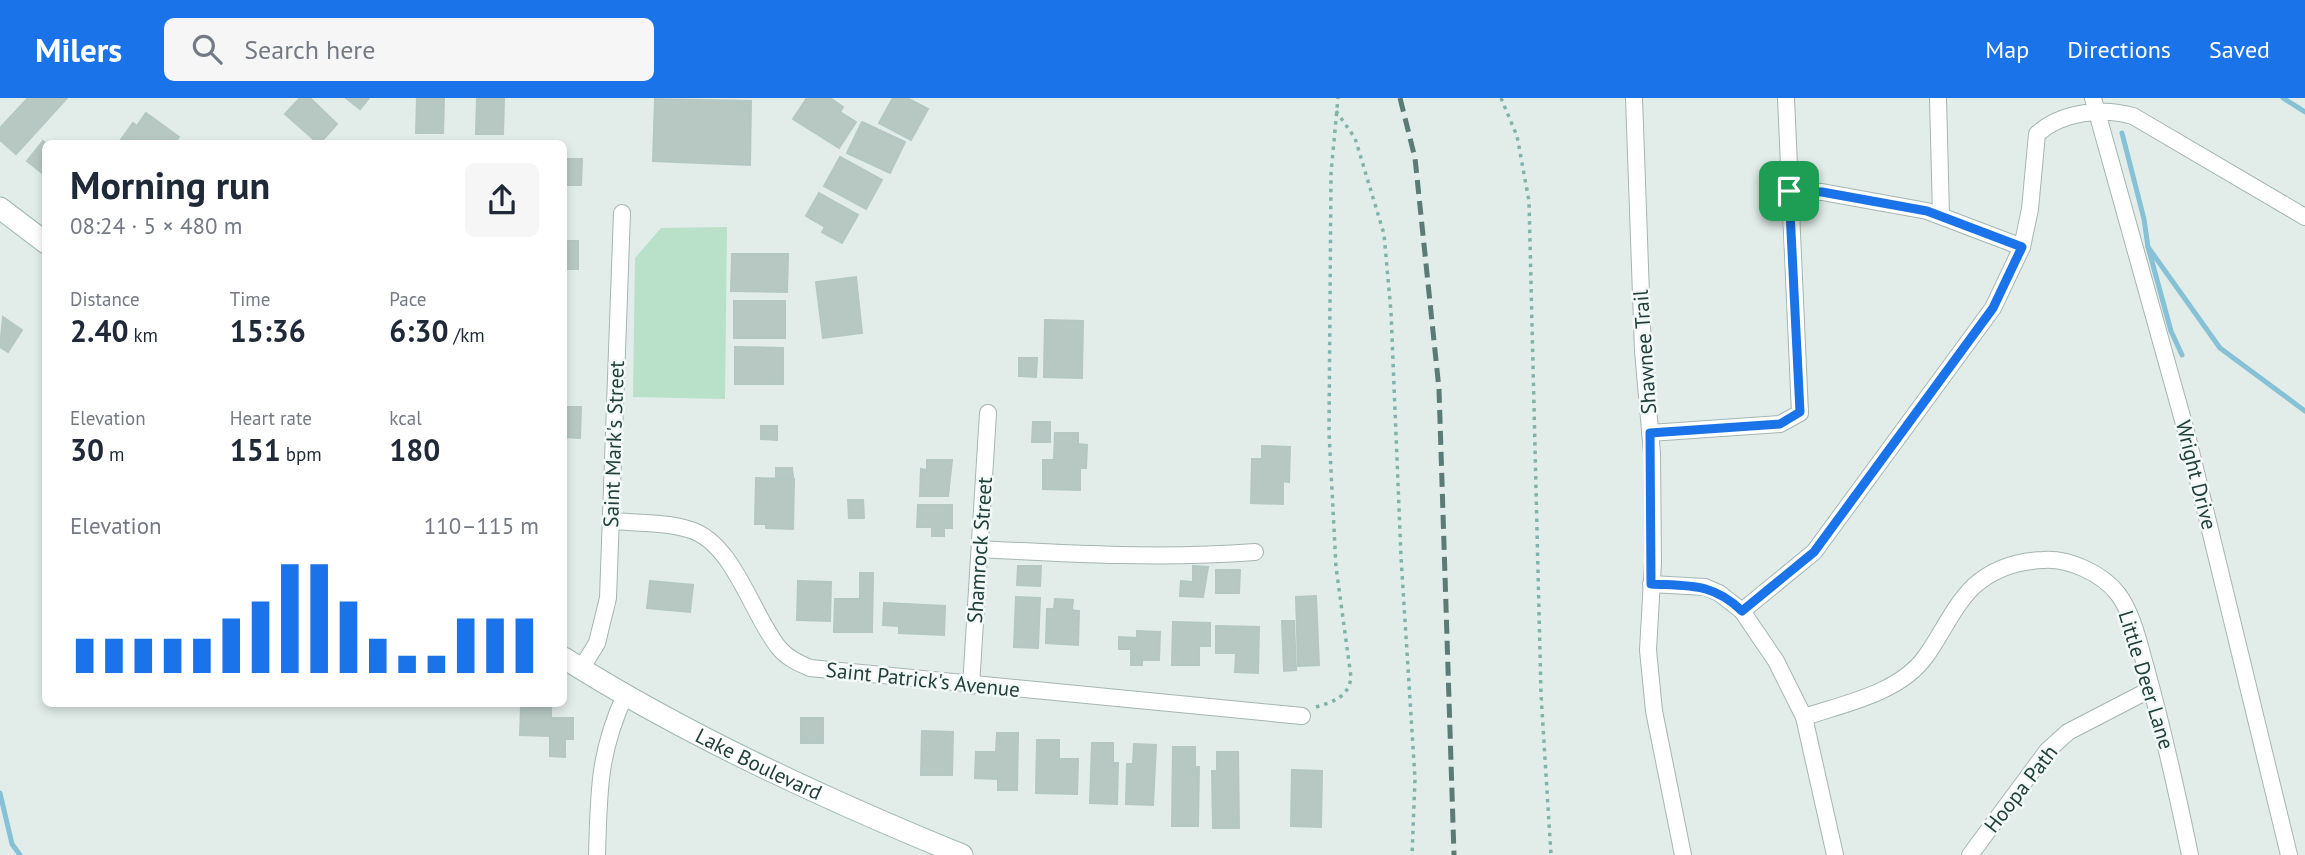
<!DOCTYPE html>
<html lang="en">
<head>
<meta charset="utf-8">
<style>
  :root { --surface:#fff; --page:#f6f6f7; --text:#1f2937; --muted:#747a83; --accent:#1a73e8 }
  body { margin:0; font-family:"PT Sans",sans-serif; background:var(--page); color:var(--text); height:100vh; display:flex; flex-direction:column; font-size:26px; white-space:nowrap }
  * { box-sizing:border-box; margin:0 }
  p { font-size:23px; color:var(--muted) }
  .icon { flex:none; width:38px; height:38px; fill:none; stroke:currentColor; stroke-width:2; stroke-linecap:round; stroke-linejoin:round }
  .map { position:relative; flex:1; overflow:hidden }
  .details { position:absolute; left:42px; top:42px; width:525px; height:567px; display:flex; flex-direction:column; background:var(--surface); border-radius:10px; box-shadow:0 4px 10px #0003 }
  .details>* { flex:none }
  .pin { position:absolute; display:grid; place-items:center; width:60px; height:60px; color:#fff; margin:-30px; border-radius:14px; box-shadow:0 4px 10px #0006 }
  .round { display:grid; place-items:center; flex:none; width:74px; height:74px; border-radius:10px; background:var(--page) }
  .headline { display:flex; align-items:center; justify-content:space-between; height:119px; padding:0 28px }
  h1 { font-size:38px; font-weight:700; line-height:52px }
  .figures { display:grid; grid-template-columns:repeat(3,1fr); gap:10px; height:119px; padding:7px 28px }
  .figures div { display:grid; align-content:center }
  .figures b { font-size:30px; font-weight:700 }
  .figures small { font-size:19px; font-weight:400 }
  .figures p { font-size:19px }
  .chart { height:196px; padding:14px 28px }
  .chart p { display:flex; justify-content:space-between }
  .chart svg { width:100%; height:126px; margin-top:7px; stroke:var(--accent); stroke-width:6 }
  header { display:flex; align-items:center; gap:42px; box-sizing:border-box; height:98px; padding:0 35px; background:var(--accent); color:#fff }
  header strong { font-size:33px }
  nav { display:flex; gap:38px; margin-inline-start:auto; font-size:24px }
  .search { width:490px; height:63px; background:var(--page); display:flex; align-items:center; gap:18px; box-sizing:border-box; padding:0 24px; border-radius:10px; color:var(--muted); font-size:26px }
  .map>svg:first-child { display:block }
  .green { fill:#b9e0c8 }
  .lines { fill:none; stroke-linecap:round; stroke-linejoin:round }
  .stream { stroke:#86c1d6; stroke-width:5 }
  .building { fill:#b7c8c3; stroke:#b4c7c2; stroke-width:2 }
  .minor-casing { stroke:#a4b6b2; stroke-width:18 }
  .secondary-casing { stroke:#9fbab3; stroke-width:23 }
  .path { stroke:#80b3a9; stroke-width:3.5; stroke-dasharray:3.5 5; stroke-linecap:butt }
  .minor { stroke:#fff; stroke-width:16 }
  .secondary { stroke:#fff; stroke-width:21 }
  .rail { stroke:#5b7b76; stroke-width:5; stroke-dasharray:14 7; stroke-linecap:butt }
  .route-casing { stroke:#fff; stroke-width:14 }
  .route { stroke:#1a73e8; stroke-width:9 }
  .labels { text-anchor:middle; stroke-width:5; stroke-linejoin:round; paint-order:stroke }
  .street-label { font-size:21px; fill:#21403b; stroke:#f3f9f7 }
</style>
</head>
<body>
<header>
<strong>Milers</strong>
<div class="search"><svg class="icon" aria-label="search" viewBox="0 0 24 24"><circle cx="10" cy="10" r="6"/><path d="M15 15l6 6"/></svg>Search here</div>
<nav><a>Map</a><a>Directions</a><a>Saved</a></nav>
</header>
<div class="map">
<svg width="2305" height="757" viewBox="0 0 2305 757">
  <rect width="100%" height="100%" fill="#e2edea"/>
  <polygon class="green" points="727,129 725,301 633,299 635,160 661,130"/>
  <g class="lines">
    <g class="stream">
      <polyline points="2283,0 2305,14"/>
      <polyline points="2122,35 2144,121 2148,149 2220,250 2305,313"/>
      <polyline points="2148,149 2171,233 2182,257"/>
      <polyline points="0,695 12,746 20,757"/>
    </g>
  </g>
  <g class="building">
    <polygon points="28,0 67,0 16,56 0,42 0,30"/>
    <polygon points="300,0 310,0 337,26 319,46 285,16"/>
    <polygon points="346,0 369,0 360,11"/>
    <polygon points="417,0 444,0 443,35 416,35"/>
    <polygon points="477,0 504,0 503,36 476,36"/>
    <polygon points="807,0 830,0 843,9 840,14 856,24 839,50 793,21"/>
    <polygon points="893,0 907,0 928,11 911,42 879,25"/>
    <polygon points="655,1 751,3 750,67 653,63"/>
    <polygon points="146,15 179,39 174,46 124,46 120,43 133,25 137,28"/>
    <polygon points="862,24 905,44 890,75 847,55"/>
    <polygon points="43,43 46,46 46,78 27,63"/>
    <polygon points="840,59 882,82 866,111 824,88"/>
    <polygon points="564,61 582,61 581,87 564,87"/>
    <polygon points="819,95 858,117 842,145 822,134 825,129 806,118"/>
    <rect x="564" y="143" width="14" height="28"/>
    <polygon points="732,156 788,156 787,194 731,193"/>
    <polygon points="856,179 862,235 823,240 816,184"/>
    <rect x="734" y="203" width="51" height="37"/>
    <polygon points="3,219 22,232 8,254 0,249"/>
    <polygon points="1045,222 1083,223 1082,280 1044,279"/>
    <polygon points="735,249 783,250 783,286 735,286"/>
    <polygon points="1019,260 1037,260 1036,279 1019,278"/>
    <polygon points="564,309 581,309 580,340 564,339"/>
    <polygon points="1033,324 1050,324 1050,344 1032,344"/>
    <polygon points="761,328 777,328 777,342 761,341"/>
    <polygon points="1055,335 1078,335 1078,346 1087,347 1086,370 1080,370 1080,392 1043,391 1043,362 1054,362"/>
    <polygon points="1262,348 1290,349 1289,384 1283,383 1283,406 1251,405 1252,361 1262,361"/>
    <polygon points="927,362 952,362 948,398 920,398 921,371 927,372"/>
    <polygon points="776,370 792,370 793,379 776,379"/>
    <polygon points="756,380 794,381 793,431 766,430 766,426 755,426"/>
    <polygon points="848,402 863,402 864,420 849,420"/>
    <polygon points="918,407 952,407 952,430 944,430 944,438 932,438 932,429 917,429"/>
    <polygon points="1018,468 1041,468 1040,488 1017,487"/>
    <polygon points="1193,468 1208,469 1203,499 1180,498 1181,483 1193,484"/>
    <polygon points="1216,472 1240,472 1239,495 1216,495"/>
    <polygon points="860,475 873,475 872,534 834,534 835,501 860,501"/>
    <polygon points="650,483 693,487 690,514 647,510"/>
    <polygon points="798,483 831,484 830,523 797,522"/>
    <polygon points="1316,498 1319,567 1298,568 1296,499"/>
    <polygon points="1016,499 1040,500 1038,550 1014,549"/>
    <polygon points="1055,501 1073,502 1072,512 1079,513 1078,547 1046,545 1047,511 1054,511"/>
    <polygon points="884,505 945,508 944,537 899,535 899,528 883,527"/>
    <polygon points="1282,523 1294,523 1296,572 1284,573"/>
    <polygon points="1173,524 1210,525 1210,548 1199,548 1199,567 1172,567"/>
    <polygon points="1216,528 1259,529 1258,575 1235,574 1236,555 1216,555"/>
    <polygon points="1137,533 1160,534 1159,562 1142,562 1142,567 1131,567 1131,551 1119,551 1119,539 1137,540"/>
    <polygon points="521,609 551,610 551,620 573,620 573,641 565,641 565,659 550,658 550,638 520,637"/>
    <rect x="801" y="620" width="22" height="25"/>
    <polygon points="922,633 953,634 952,677 921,677"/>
    <polygon points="997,635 1018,635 1017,692 998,692 998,681 975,680 976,654 996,654"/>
    <polygon points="1037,642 1059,642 1059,661 1078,661 1077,696 1036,695"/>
    <polygon points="1092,645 1113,645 1113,665 1118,665 1117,706 1090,705"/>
    <polygon points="1134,646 1156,647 1153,707 1126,706 1127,666 1133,666"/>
    <polygon points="1173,649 1195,649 1195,669 1199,669 1198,728 1172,728"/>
    <polygon points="1217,654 1238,654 1239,730 1213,730 1212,673 1217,673"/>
    <polygon points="1292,672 1322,673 1321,729 1291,728"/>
  </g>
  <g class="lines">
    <g class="minor-casing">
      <g id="minor">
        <polyline points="1634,0 1643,253 1652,355 1653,464 1648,552 1654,613 1683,757"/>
        <polyline points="1938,0 1941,117"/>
        <polyline points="2093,0 2186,333 2289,757"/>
        <polyline points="1789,93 1822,94 1927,113 2022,149"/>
        <polyline points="1650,335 1780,326 1800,315 1786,0"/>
        <path d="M611,423C636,425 667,424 691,432C734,446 752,517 779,550C787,560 799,565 810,570L1302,618"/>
        <path d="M980,451C1073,456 1163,461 1255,454"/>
        <polyline points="1651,486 1705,489 1719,495 1742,513 1776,563 1804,619 1835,757"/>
        <path d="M1742,513L1814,454L1993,210L2022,149L2030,111L2037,36C2061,14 2103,9 2133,18L2305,119"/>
        <polyline points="581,571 597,545 608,500 622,115"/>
        <polyline points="971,588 988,315"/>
        <path d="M1804,619C1844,606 1900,595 1926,558C1942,536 1954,507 1974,488C1993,471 2018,463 2043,462C2068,460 2102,475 2118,496C2133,516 2139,546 2146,570C2163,632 2177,694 2190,757"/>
        <path d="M597,757C599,694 598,656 625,597"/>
        <polyline points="1970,757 2047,653 2068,634 2151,591"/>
      </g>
    </g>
    <g class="secondary-casing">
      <g id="secondary">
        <polyline points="0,110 46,145"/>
        <path id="s1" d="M564,560C687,638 827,702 962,757"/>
      </g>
    </g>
    <g class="path">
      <polyline points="1501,0 1517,38 1529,103 1541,596 1551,757"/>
      <polyline points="1336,13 1355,40 1384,136 1391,214 1401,459 1415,681 1412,757"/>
      <path d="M1316,609C1333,604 1349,599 1351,579L1336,469L1329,334L1331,75L1338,0"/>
    </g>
    <use href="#minor" class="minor"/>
    <use href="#secondary" class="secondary"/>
    <polyline class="rail" points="1400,0 1415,60 1439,291 1454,757"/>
  </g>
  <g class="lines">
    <g class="route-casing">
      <path id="route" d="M1789,93L1822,94L1927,113L2022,149L1993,210L1814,454L1742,513C1713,485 1690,488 1651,486L1650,335L1780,326L1800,314Z"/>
    </g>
    <use href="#route" class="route"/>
  </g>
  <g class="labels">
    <g class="street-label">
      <text transform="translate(1645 254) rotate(-94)" y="7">Shawnee Trail</text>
      <text transform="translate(614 346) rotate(-88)" y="7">Saint Mark's Street</text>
      <text transform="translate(2196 377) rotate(76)" y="7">Wright Drive</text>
      <text transform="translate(980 452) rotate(-86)" y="7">Shamrock Street</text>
      <text transform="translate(923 582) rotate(6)" y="7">Saint Patrick's Avenue</text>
      <text transform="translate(2146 582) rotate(73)" y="7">Little Deer Lane</text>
      <text dy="7" stroke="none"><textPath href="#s1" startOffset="222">Lake Boulevard</textPath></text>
      <text transform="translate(2021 691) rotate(-52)" y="7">Hoopa Path</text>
    </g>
  </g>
</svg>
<div class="pin" style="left:1789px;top:93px;background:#1e9e55"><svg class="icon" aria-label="arrive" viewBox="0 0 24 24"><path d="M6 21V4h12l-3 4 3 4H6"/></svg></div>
<section class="details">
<div class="headline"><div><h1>Morning run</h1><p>08:24 · 5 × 480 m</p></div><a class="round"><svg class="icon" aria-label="share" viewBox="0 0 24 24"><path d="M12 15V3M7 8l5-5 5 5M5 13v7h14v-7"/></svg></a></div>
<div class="figures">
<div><p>Distance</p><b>2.40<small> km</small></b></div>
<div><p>Time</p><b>15:36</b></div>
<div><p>Pace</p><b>6:30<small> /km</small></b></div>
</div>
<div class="figures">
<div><p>Elevation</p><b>30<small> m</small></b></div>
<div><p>Heart rate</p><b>151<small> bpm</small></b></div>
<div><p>kcal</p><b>180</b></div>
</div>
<div class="chart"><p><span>Elevation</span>110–115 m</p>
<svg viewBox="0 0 160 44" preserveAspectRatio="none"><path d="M5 44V32M15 44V32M25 44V32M35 44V32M45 44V32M55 44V25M65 44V19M75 44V6M85 44V6M95 44V19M105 44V32M115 44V38M125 44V38M135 44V25M145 44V25M155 44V25"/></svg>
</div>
</section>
</div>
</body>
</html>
